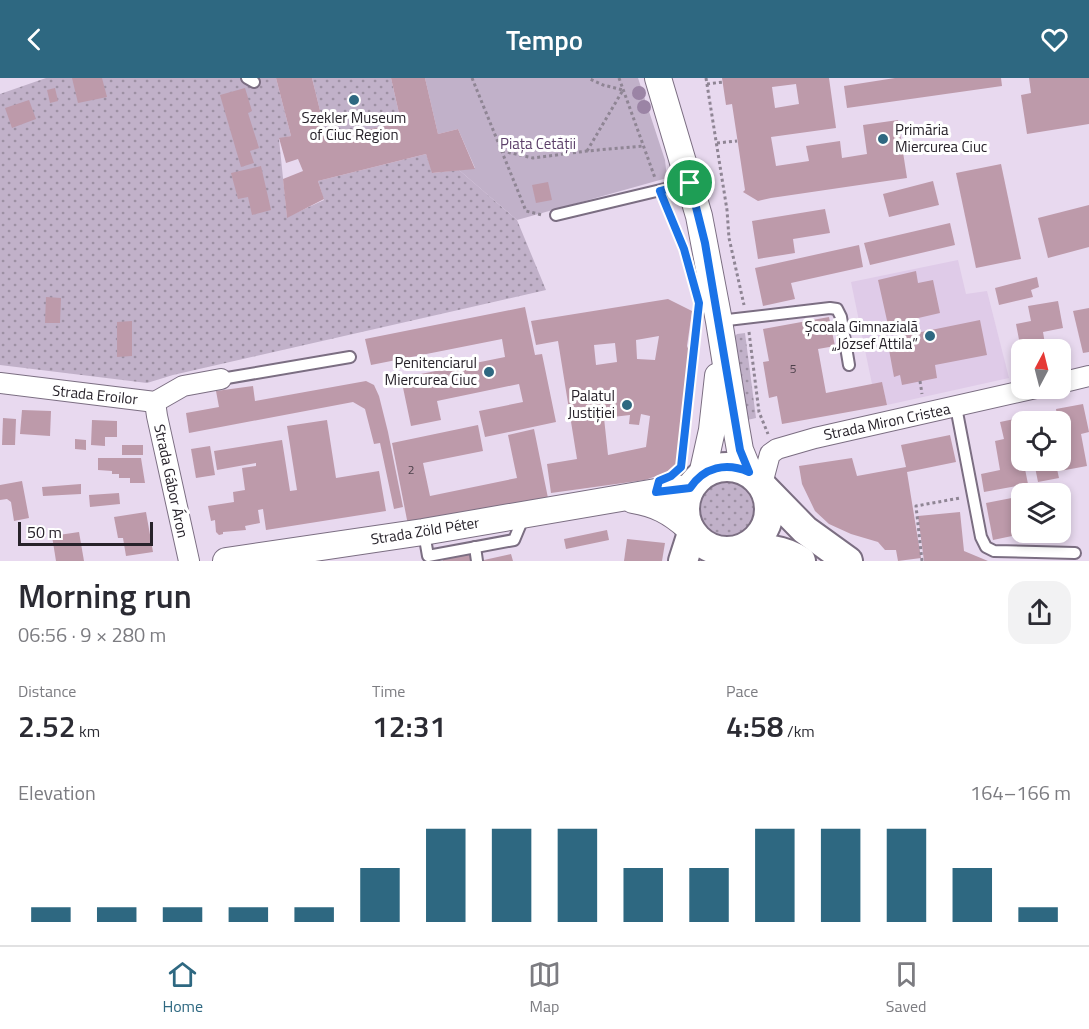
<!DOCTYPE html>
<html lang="en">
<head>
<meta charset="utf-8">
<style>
  :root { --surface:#fff; --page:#f2f2f3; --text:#2b2b33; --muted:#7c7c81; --line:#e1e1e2; --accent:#2e6881 }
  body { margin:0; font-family:"Titillium Web",sans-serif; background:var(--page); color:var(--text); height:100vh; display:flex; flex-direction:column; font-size:22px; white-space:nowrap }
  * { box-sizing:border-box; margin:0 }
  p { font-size:20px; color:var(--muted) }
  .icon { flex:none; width:33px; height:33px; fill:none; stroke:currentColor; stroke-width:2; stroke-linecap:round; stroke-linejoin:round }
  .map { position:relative; height:483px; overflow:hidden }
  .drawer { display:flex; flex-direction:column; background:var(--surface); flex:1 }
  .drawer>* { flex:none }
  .needle { width:39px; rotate:7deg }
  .fabs { position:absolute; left:1011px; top:261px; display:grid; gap:12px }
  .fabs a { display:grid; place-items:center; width:60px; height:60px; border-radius:12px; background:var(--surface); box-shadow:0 3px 9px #0003; font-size:30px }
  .scale { position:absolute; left:18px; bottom:15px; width:135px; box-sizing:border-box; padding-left:6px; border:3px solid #27222a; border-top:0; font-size:16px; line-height:21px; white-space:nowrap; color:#27222a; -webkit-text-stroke:4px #fff; paint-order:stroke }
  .pin { position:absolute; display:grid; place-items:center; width:51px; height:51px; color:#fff; margin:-26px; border:3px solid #fff; border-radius:50%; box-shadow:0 2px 6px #0007 }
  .round { display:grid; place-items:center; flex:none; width:63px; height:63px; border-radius:18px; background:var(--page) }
  .summary { display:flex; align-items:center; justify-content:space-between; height:102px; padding:0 18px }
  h1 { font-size:33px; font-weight:600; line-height:45px }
  .metrics { display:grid; grid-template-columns:repeat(3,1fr); gap:9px; height:102px; padding:6px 18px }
  .metrics div { display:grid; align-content:center }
  .metrics b { font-size:30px; font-weight:600 }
  .metrics small { font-size:16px; font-weight:400 }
  .metrics p { font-size:16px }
  .chart { height:168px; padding:12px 18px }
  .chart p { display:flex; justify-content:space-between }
  .chart svg { width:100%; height:108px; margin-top:6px; stroke:var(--accent); stroke-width:6 }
  header { display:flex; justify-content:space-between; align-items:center; height:78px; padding:0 18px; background:var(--accent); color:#fff; font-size:27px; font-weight:600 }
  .dock { display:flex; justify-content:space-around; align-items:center; height:84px; border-top:2px solid var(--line); background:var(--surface); font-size:16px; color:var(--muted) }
  .dock a { display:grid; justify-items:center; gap:3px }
  .dock .selected { color:var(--accent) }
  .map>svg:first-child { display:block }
  .built { fill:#dfcbe8 }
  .grass { fill:url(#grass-dots) }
  .park { fill:#c1b1c9 }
  .building { fill:#bd9aaa; fill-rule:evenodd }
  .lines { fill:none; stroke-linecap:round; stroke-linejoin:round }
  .service-casing { stroke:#7b6e82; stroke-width:14 }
  .minor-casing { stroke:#7b6e82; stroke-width:22 }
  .tertiary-casing { stroke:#7b6e82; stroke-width:28 }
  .secondary-casing { stroke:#7b6e82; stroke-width:32 }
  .path { stroke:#8f8594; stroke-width:3; stroke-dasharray:3 3; stroke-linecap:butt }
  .service { stroke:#fff; stroke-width:10 }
  .minor { stroke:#fff; stroke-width:20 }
  .tertiary { stroke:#fff; stroke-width:26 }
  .secondary { stroke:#fff; stroke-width:28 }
  .tree { fill:#9b84a5 }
  .route-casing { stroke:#fff; stroke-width:12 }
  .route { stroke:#1a73e8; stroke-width:8 }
  .poi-dot { fill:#2e6881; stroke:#fff; stroke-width:2 }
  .labels { text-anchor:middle; stroke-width:6; stroke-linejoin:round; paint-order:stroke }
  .number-label { font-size:12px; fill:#4c404a }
  .poi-label { font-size:15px; fill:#27222a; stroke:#fff; text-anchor:end }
  .park-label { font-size:15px; fill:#5c3f69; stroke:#fff }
  .street-label { font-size:15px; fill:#27222a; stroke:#fff }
</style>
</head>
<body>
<header><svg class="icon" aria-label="back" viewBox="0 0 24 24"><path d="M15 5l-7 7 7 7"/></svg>Tempo<svg class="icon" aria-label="heart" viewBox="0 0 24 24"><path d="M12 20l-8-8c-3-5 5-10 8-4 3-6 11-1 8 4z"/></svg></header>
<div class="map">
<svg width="1089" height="483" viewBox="0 0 1089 483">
  <defs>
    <pattern id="grass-dots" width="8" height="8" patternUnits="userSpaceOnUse" patternTransform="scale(1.5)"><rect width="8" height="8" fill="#c1b1c9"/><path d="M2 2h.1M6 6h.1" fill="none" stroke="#9d90a3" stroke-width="1.8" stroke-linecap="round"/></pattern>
  </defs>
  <rect width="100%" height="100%" fill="#e8d9ef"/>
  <polygon class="built" points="958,182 966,216 987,213 1009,300 887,327 882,305 872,306 851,204"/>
  <g class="grass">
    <polygon points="46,0 276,0 291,58 279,61 287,139 324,122 318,103 426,76 433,95 459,92 517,142 546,212 173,297 147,305 0,287 0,16"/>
    <polygon points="312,0 391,0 401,44 327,61"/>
    <polygon points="745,255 756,340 743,343 733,260 737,256"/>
    <circle cx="727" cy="431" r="31"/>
  </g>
  <polygon class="park" points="425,0 638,0 665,82 667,100 517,142 459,92 475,90 458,51 438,56"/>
  <g class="building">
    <polygon points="72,0 102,0 107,19 78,25"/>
    <polygon points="276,0 312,0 327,61 401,44 391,0 425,0 438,56 458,51 475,91 432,95 426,76 318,103 324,121 287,140 283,101 303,93 298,81 286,85 279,60 291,58"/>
    <path d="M722,0H829L836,50L771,59L776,88L809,83L806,68L840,63L842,80L867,76L863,47L898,42L907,100L771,120L758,123L743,114L745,112L732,26L726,27ZM796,6L799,26L775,30L772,9Z"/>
    <polygon points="1001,0 1002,8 847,30 844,8 895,0"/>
    <polygon points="1029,0 1089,0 1089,46 1027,56 1021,17 1031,15"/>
    <polygon points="55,10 58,23 50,25 47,12"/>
    <polygon points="245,10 252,33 248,35 259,70 250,73 254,85 241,89 220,17"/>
    <polygon points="29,22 36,41 12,50 5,30"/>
    <polygon points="1001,86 1021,181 976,190 956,95"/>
    <polygon points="261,88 271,132 252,137 248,119 238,121 231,95"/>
    <polygon points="933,103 939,127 889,139 883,116"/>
    <polygon points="548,104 552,122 536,125 532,107"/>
    <polygon points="1089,127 1089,169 1048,180 1038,140"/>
    <polygon points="825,131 830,155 793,161 795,175 758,181 752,143"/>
    <polygon points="950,145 955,167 870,187 864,165"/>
    <polygon points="859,167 863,189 791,205 795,221 763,228 755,190"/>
    <polygon points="916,193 918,205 933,202 940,235 888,247 878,202"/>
    <polygon points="1037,199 1039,209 1031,212 1033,219 999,227 995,210"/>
    <polygon points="46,219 61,220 60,245 45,245"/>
    <path d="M668,221L692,233L687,268L691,279L677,386L668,394L645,402L551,415L547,386L577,381L558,263L536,267L531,243ZM659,258L655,282L637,281L636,262ZM615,265L617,284L596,287L594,267ZM641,336L650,338L646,369L608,377L604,340L630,337L629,346L639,347Z"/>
    <polygon points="1058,223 1063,250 1043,254 1046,272 1021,272 1016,246 1031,243 1028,228"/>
    <polygon points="525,229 535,277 542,276 556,344 485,359 479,333 523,324 519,306 437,323 441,342 411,348 401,300 505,279 502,261 371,287 365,261"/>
    <polygon points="1089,230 1089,274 1083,275 1073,233"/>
    <polygon points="829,239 835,268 818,271 826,315 882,304 887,327 782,346 777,318 769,320 763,284 769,283 763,251"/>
    <polygon points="980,242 987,277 935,287 937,300 902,307 900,297 894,299 887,261"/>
    <polygon points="132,243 132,278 117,279 117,244"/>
    <polygon points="366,303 374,307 379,318 388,354 403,429 394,431 380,365 374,366 365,331 353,324 189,355 186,335 219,329 216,313 253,308 255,323"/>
    <polygon points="1083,326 1089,354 1081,356 1087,388 1060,393 1057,382 1060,382 1060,344 1058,344 1056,331"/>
    <polygon points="22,332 51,333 50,358 20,356"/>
    <polygon points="1028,338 1029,344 1022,344 1022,382 1027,382 1028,391 1025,391 1028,406 984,414 981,396 1000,392 995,363 1004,361 1000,344"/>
    <polygon points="3,340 16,341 15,367 2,367"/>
    <polygon points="92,342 117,343 117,359 105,359 105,368 91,367"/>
    <polygon points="327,342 336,400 379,393 386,433 266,452 263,431 258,432 260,445 245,448 246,452 223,454 223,456 219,457 216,454 215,442 211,443 208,428 234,424 233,414 245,412 242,390 256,388 256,385 217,392 214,373 282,362 290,413 297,412 287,348"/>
    <polygon points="478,347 483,373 423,385 430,418 517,400 508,357 534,351 548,420 408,447 392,365"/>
    <polygon points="950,357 956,384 907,394 921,480 898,483 896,472 885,472 878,464 851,456 829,446 815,433 802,406 799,388 852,380 857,398 906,389 901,367"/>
    <polygon points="75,361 86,362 86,372 75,371"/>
    <rect x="122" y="367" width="21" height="10"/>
    <polygon points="210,368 215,397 196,400 191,371"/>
    <polygon points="98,380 141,380 145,405 130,405 130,400 119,400 119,396 112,396 112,393 98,392"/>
    <polygon points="1042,382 1055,382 1059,400 1038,404 1034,384"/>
    <polygon points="22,403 29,440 14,443 11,424 7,421 0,422 0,407"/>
    <polygon points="81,406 81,416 43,418 42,409"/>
    <polygon points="1064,410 1071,447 1060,449 1060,416 1042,414"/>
    <polygon points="119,415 120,426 90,429 89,417"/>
    <polygon points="1022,418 1022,456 993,462 986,425"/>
    <polygon points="146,434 153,474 126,478 123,460 118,460 114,439"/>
    <polygon points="960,434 964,473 988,483 924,483 918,438"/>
    <polygon points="607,452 609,462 566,471 564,461"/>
    <polygon points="79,454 84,483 56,483 52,458"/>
    <polygon points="627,461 665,465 662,483 624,483"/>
    <polygon points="471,475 472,483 443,483 442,481"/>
    <polygon points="511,476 513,483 484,483 484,482"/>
  </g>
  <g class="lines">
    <g class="service-casing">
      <g id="service">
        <polyline points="247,0 254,4"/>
        <polyline points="556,137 690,105"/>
        <polyline points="719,243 830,230 837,231 841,239 849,287"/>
        <polyline points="221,301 350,279"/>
        <polyline points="956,329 981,459 986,469 994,473 1075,475"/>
        <polyline points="424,455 428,478 514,462 524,438"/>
        <polyline points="475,469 477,483"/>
      </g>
    </g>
    <g class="minor-casing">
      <g id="minor">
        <polyline points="0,305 155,324 183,308 221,301"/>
        <polyline points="1060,305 1089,298"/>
        <polyline points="155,324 157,338 189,483"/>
        <polyline points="762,406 770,376 777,371 815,360 1036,310"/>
      </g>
    </g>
    <g class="tertiary-casing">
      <g id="tertiary">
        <polyline points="658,0 699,138 719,243 736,349 740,372 749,394"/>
        <polyline points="702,397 712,352 718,298"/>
        <path d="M633,422C656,426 670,433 688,449"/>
        <polyline points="226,483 423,454 656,414 690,410"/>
      </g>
    </g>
    <g class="secondary-casing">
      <g id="secondary">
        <circle cx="727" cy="431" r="42"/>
        <polyline points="764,410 805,452 848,483"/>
        <path d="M742,471C764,470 783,471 801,483"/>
        <polyline points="683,483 692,455"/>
      </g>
    </g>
    <g class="path">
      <polyline points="472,0 526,133 542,137"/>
      <polyline points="619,0 655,100"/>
      <polyline points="706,0 727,132 729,160 744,227"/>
      <polyline points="707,6 723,4"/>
      <polyline points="717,65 737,63"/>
      <polyline points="502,73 533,80 587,73 643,68"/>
      <polyline points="587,73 623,12 603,7 588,0"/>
      <polyline points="665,126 681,164"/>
      <polyline points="749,254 759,334 768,356"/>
      <polyline points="920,303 922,316"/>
      <polyline points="683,376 697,249"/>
      <polyline points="922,483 916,428 960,420"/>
    </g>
    <use href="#service" class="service"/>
    <use href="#minor" class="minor"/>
    <use href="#tertiary" class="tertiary"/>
    <use href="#secondary" class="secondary"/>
  </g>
  <g class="tree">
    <circle cx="639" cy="15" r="7"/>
    <circle cx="644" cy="29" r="7"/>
  </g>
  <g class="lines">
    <g class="route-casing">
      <path id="route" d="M690,105L705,165L740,372L749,394C726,384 704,389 690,410L656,414L659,403L671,398L681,389L699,225L684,171L660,113Z"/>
    </g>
    <use href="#route" class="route"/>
  </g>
  <g class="poi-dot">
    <circle cx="354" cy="22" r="6"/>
    <circle cx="883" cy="61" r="6"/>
    <circle cx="930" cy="258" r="6"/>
    <circle cx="489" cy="294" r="6"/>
    <circle cx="627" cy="327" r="6"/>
  </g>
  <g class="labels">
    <g class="number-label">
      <text x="793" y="295">5</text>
      <text x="411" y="396">2</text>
    </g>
    <g class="poi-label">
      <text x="354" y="45" text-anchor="middle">Szekler Museum<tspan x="354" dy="17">of Ciuc Region</tspan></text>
      <text x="895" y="57" text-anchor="start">Primăria<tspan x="895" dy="17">Miercurea Ciuc</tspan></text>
      <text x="918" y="254">Școala Gimnazială<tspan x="918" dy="17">„József Attila”</tspan></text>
      <text x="477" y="290">Penitenciarul<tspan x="477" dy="17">Miercurea Ciuc</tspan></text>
      <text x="615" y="323">Palatul<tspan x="615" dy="17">Justiției</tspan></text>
    </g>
    <g class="park-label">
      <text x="538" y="71">Piața Cetății</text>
    </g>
    <g class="street-label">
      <text transform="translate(95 317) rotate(6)" y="5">Strada Eroilor</text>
      <text transform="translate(887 344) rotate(-12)" y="5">Strada Miron Cristea</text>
      <text transform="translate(171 403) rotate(78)" y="5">Strada Gábor Áron</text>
      <text transform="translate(425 453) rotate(-9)" y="5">Strada Zöld Péter</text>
    </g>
  </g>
</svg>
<div class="fabs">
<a><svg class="needle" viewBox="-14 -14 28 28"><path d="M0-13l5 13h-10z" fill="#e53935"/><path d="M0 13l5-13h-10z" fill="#7c7c81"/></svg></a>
<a><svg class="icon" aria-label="locate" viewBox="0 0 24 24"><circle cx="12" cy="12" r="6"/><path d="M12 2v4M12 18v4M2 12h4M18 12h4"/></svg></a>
<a><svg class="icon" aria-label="layers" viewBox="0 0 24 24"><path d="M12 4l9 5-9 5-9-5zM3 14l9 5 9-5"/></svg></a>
</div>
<div class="scale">50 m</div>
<div class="pin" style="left:690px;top:105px;background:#1e9e55"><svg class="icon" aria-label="arrive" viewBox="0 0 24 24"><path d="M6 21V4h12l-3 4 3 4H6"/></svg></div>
</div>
<section class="drawer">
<div class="summary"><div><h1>Morning run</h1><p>06:56 · 9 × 280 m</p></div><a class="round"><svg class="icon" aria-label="share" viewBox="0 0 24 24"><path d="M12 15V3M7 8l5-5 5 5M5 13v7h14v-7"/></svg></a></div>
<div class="metrics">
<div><p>Distance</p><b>2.52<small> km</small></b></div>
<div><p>Time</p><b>12:31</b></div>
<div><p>Pace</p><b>4:58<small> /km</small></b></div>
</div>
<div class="chart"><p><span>Elevation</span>164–166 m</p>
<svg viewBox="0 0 160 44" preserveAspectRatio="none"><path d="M5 44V38M15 44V38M25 44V38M35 44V38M45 44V38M55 44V22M65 44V6M75 44V6M85 44V6M95 44V22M105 44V22M115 44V6M125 44V6M135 44V6M145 44V22M155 44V38"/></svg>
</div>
</section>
<nav class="dock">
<a class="selected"><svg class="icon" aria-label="home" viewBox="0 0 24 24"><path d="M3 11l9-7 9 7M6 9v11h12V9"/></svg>Home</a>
<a><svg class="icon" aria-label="map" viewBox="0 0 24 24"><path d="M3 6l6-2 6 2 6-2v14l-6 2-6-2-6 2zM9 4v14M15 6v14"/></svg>Map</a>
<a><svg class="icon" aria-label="saved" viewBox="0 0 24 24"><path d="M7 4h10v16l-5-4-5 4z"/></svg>Saved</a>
</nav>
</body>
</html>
